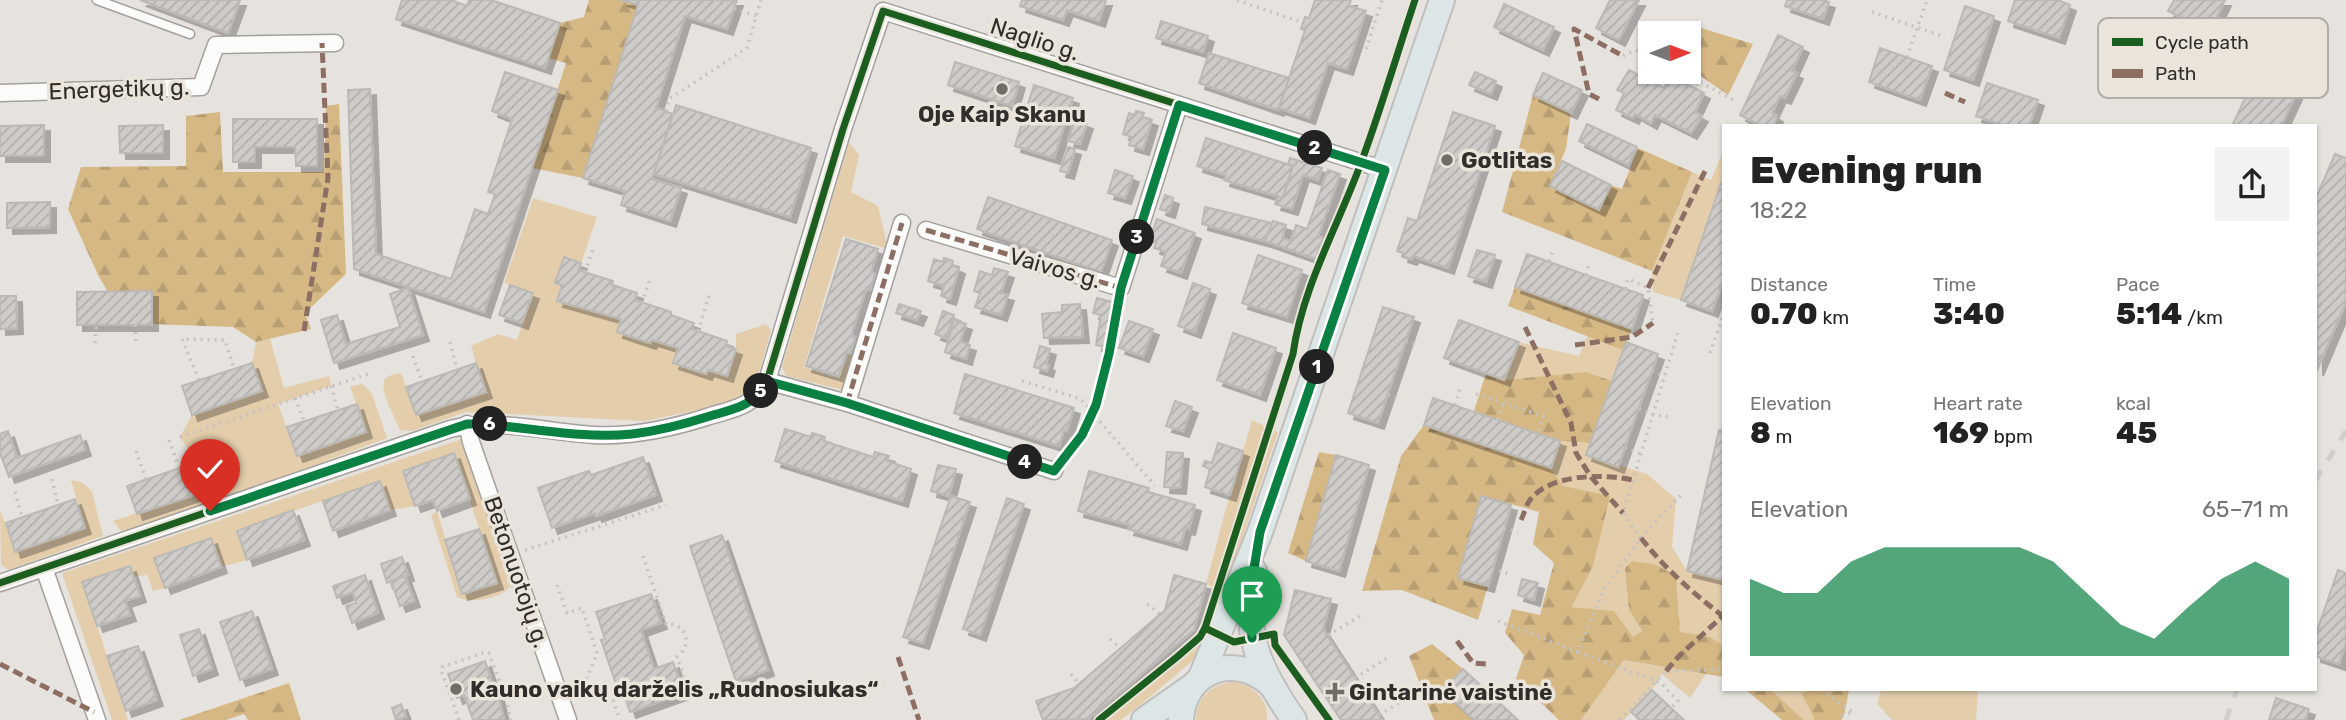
<!DOCTYPE html>
<html lang="en">
<head>
<meta charset="utf-8">
<style>
  :root { --surface:#fff; --page:#f2f2f2; --text:#222; --muted:#767676; --accent:#0b8043 }
  body { margin:0; font-family:Rubik,sans-serif; background:var(--page); color:var(--text); height:100vh; display:flex; flex-direction:column; font-size:26px; white-space:nowrap }
  * { box-sizing:border-box; margin:0 }
  p { font-size:23px; color:var(--muted) }
  .icon { flex:none; width:38px; height:38px; fill:none; stroke:currentColor; stroke-width:2; stroke-linecap:round; stroke-linejoin:round }
  .map { position:relative; flex:1; overflow:hidden }
  .sheet { position:absolute; left:1722px; top:124px; width:595px; height:567px; display:flex; flex-direction:column; background:var(--surface); border-radius:0px; box-shadow:0 2px 5px #0004 }
  .sheet>* { flex:none }
  .needle { width:46px; rotate:89deg }
  .fabs { position:absolute; left:1638px; top:21px; display:grid; gap:14px }
  .fabs a { display:grid; place-items:center; width:63px; height:63px; border-radius:0px; background:var(--surface); box-shadow:0 2px 5px #0004; font-size:35px }
  .pin { position:absolute; display:grid; place-items:center; width:60px; height:60px; color:#fff; margin:-72px -30px; border-radius:50% 50% 50% 0; rotate:-45deg; box-shadow:0 0 7px #0007 }
  .pin .icon { rotate:45deg }
  .km { position:absolute; width:35px; height:35px; margin:-18px; border-radius:50%; background:#222; color:#fff; font-size:19px; line-height:35px; text-align:center }
  .round { display:grid; place-items:center; flex:none; width:74px; height:74px; border-radius:0px; background:var(--page) }
  .head { display:flex; align-items:center; justify-content:space-between; height:119px; padding:0 28px }
  h1 { font-size:38px; font-weight:800; line-height:52px }
  .figures { display:grid; grid-template-columns:repeat(3,1fr); gap:10px; height:119px; padding:7px 28px }
  .figures div { display:grid; align-content:center }
  .figures b { font-size:30px; font-weight:800 }
  .figures small { font-size:19px; font-weight:400 }
  .figures p { font-size:19px }
  .chart { height:196px; padding:14px 28px }
  .chart p { display:flex; justify-content:space-between }
  .chart svg { width:100%; height:126px; margin-top:7px; fill:var(--accent); opacity:.7 }
  .map>svg:first-child { display:block }
  .grass { fill:#e3cdab }
  .forest { fill:url(#forest-firs) }
  .building { fill:url(#building-hatch); stroke:#bbb9b5; stroke-width:2; filter:url(#shadow) }
  .lines { fill:none; stroke-linecap:round; stroke-linejoin:round }
  .service-casing { stroke:#a3a09d; stroke-width:11 }
  .minor-casing { stroke:#a3a09d; stroke-width:19 }
  .primary-casing { stroke:#c1bfbd; stroke-width:28 }
  .path { stroke:#c5c3c2; stroke-width:3.5; stroke-dasharray:2 5; stroke-linecap:butt }
  .service { stroke:#fbfbfa; stroke-width:8 }
  .minor { stroke:#fbfbfa; stroke-width:16 }
  .primary { stroke:#dce6e6; stroke-width:24 }
  .rail { stroke:#d0cfce; stroke-width:5; stroke-dasharray:12 12; stroke-linecap:butt }
  .quiet { stroke:#8d6e63; stroke-width:5; stroke-dasharray:10 5; stroke-linecap:butt }
  .cycleway-casing { stroke:#eae4db; stroke-width:11 }
  .cycleway { stroke:#1b5e20; stroke-width:7 }
  .route-casing { stroke:#fff; stroke-width:14 }
  .route { stroke:#0b8043; stroke-width:9 }
  .poi-dot { fill:#706d69; stroke:#eae4db; stroke-width:2.5 }
  .labels { text-anchor:middle; stroke-width:7; stroke-linejoin:round; paint-order:stroke }
  .street-label { font-size:23px; fill:#302d2a; stroke:#eae4db }
  .poi-label { font-size:23px; font-weight:bold; fill:#302d2a; stroke:#eae4db; text-anchor:start }
  .key { fill:#eae4db; stroke:#b2ada6; stroke-width:2 }
  .key-label { font-size:19px; fill:#302d2a }
</style>
</head>
<body>
<div class="map">
<svg width="2346" height="720" viewBox="0 0 2346 720">
  <defs>
    <pattern id="forest-firs" width="22" height="20" patternUnits="userSpaceOnUse" patternTransform="scale(1.75)"><rect width="22" height="20" fill="#d6b885"/><path d="M5 1l3.5 6h-7zM16 11l3.5 6h-7z" fill="#b89e73"/></pattern>
    <pattern id="building-hatch" width="6" height="6" patternUnits="userSpaceOnUse" patternTransform="scale(1.75)"><rect width="6" height="6" fill="#cecbc8"/><path d="M-1 1l2-2M0 6l6-6M5 7l2-2" fill="none" stroke="#b1afac"/></pattern>
    <filter id="shadow"><feDropShadow dx="6" dy="6" stdDeviation="0" flood-color="#0004"/></filter>
  </defs>
  <rect width="100%" height="100%" fill="#e6e3de"/>
  <g class="grass">
    <polygon points="849,142 859,155 851,192 878,206 888,249 843,236 804,367 839,379 849,354 856,355 843,390 786,376 782,367"/>
    <polygon points="1724,149 1724,184 1721,183 1681,300 1653,292 1652,271 1692,172 1711,180"/>
    <path d="M533,198L597,217L581,263L564,257L555,283L562,285L557,301L621,319L617,332L650,343L652,340L678,348L674,363L706,374L708,370L727,376L736,349V334L766,324L771,330L757,380L748,393L728,404L644,421L466,412L412,431L400,430C396,419 378,389 385,379C388,375 396,374 401,373L416,415L485,392L471,346L498,334L517,340L533,293L504,283Z"/>
    <polygon points="1587,336 1623,350 1612,381 1586,372 1504,380 1519,342 1579,356"/>
    <polygon points="270,339 284,388 329,376 331,386 278,404 297,456 366,432 350,386 363,384 372,394 387,438 307,468 131,530 121,531 113,521 206,491 197,462 180,437 192,415 262,391 252,363 256,342"/>
    <polygon points="1252,420 1278,432 1215,620 1205,642 1191,662 1151,696 1121,720 1099,720 1200,637 1205,628 1217,589 1206,584 1225,512"/>
    <path d="M462,439L512,582C508,598 470,605 457,597L431,515L437,511L462,594L497,582L454,453L404,471L415,506L390,510L379,481L237,531L247,560L221,567L211,539L155,558L165,588L153,591L147,575L83,582L128,720H112L62,573Z"/>
    <polygon points="1560,441 1590,443 1586,455 1647,474 1676,499 1672,547 1687,571 1724,580 1724,646 1710,637 1680,633 1676,576 1629,610 1642,631 1633,638 1614,612 1572,607 1593,566 1598,542 1551,468"/>
    <path d="M71,480C81,481 86,484 92,492L103,536L9,570L1,565L0,510L16,551L85,528Z"/>
    <polygon points="1624,660 1706,674 1690,698 1662,674 1652,690 1624,720 1581,720"/>
    <path d="M1234,682C1254,686 1268,699 1267,720H1196C1197,697 1211,684 1234,682Z"/>
    <polygon points="1771,690 1808,690 1802,695 1814,718 1813,720 1804,720"/>
    <polygon points="1881,690 1978,690 1976,720 1892,720 1877,704"/>
  </g>
  <g class="forest">
    <polygon points="589,0 621,0 638,5 583,178 532,168 566,63 548,58 560,23 584,17"/>
    <polygon points="1698,27 1753,44 1728,95 1689,68 1689,47"/>
    <polygon points="1533,95 1571,113 1566,149 1550,186 1599,210 1611,185 1622,189 1638,148 1692,172 1652,271 1502,212"/>
    <polygon points="339,104 346,274 305,313 311,329 256,342 233,327 152,324 151,291 108,292 99,277 68,209 81,167 186,166 186,116 220,112 223,172 324,172 326,106"/>
    <polygon points="1515,287 1632,329 1623,350 1508,306"/>
    <polygon points="1586,372 1612,381 1590,443 1560,441 1474,411 1486,373 1504,380"/>
    <polygon points="1424,425 1551,468 1563,486 1610,496 1593,566 1572,607 1614,611 1633,637 1642,631 1629,610 1625,568 1632,561 1657,565 1676,576 1680,632 1710,637 1724,646 1724,677 1624,660 1581,720 1559,720 1516,679 1524,655 1505,633 1512,609 1540,615 1554,563 1533,544 1539,512 1482,496 1458,577 1488,586 1478,620 1402,590 1362,591 1401,456"/>
    <polygon points="1319,452 1336,455 1306,561 1288,553"/>
    <polygon points="1432,644 1463,669 1443,691 1474,720 1434,720 1409,656"/>
    <polygon points="289,683 301,720 248,720 244,714 226,720 179,720"/>
    <polygon points="1746,690 1771,690 1804,720 1782,720"/>
    <polygon points="1808,690 1849,690 1844,716 1841,720 1813,720 1814,718 1802,695"/>
  </g>
  <g class="building">
    <polygon points="140,0 240,0 228,33"/>
    <polygon points="402,0 451,0 467,6 469,0 491,0 560,23 545,68 396,19"/>
    <polygon points="621,0 737,0 727,29 685,16 656,108 673,114 652,179 681,188 670,221 621,205 625,191 583,178 638,5"/>
    <polygon points="1022,0 1106,0 1099,21 1067,10 1063,20 1020,6"/>
    <polygon points="1315,0 1351,0 1349,6 1366,11 1347,69 1328,63 1309,118 1279,108 1305,30 1301,29 1305,17 1309,18"/>
    <polygon points="1610,0 1639,0 1619,40 1596,28"/>
    <polygon points="1787,0 1822,0 1829,2 1823,19 1785,6"/>
    <polygon points="2015,0 2058,0 2070,5 2059,38 2008,21"/>
    <polygon points="2174,0 2225,0 2210,31 2168,11"/>
    <polygon points="1504,4 1554,27 1543,50 1494,27"/>
    <polygon points="1965,6 1994,16 1973,80 1944,70"/>
    <polygon points="1161,21 1208,36 1203,52 1156,38"/>
    <polygon points="2275,34 2315,53 2281,126 2232,126"/>
    <polygon points="1778,35 1803,47 1792,71 1797,73 1785,98 1780,96 1772,113 1777,116 1773,126 1762,126 1740,115"/>
    <polygon points="1880,48 1932,66 1920,100 1869,82"/>
    <polygon points="1209,53 1289,78 1278,110 1199,83"/>
    <polygon points="955,62 1019,82 1012,106 948,85"/>
    <polygon points="1629,70 1664,88 1671,76 1704,93 1695,112 1702,116 1691,133 1655,115 1651,123 1635,114 1633,118 1616,110 1624,93 1617,90"/>
    <polygon points="505,72 558,90 484,312 354,269 348,90 370,89 376,254 451,279 475,209 488,214 495,194 488,192 512,119 492,111"/>
    <polygon points="1475,72 1496,81 1491,94 1469,85"/>
    <polygon points="1543,73 1582,90 1571,113 1533,95"/>
    <polygon points="1987,83 2038,100 2029,126 2006,126 1976,116"/>
    <polygon points="1034,85 1073,98 1054,158 1015,146"/>
    <polygon points="676,105 811,148 790,217 654,174"/>
    <polygon points="1136,111 1144,113 1142,117 1152,120 1143,149 1129,145 1132,137 1123,134 1129,113 1135,115"/>
    <polygon points="1453,112 1495,126 1448,268 1413,256 1411,259 1402,256 1403,253 1397,251 1408,218 1417,221"/>
    <polygon points="233,119 317,119 317,166 296,166 295,147 255,147 255,162 233,162"/>
    <polygon points="1075,119 1087,123 1080,144 1068,141"/>
    <polygon points="1587,124 1637,147 1628,165 1579,141"/>
    <polygon points="44,125 44,156 0,156 0,126"/>
    <polygon points="163,125 163,153 120,153 119,126"/>
    <polygon points="1206,138 1293,166 1283,198 1224,180 1226,175 1197,166"/>
    <polygon points="1068,147 1075,149 1068,173 1060,171"/>
    <polygon points="2335,154 2346,158 2346,302 2317,370 2315,200"/>
    <polygon points="1290,158 1322,168 1318,180 1303,175 1292,209 1275,204 1278,197 1283,198 1293,166 1288,164"/>
    <polygon points="1562,161 1611,185 1599,210 1550,186"/>
    <polygon points="1115,170 1133,176 1125,198 1108,193"/>
    <polygon points="1328,170 1340,174 1318,237 1323,238 1316,259 1265,241 1273,221 1286,225 1282,238 1291,241 1296,225 1307,229"/>
    <polygon points="1721,183 1724,184 1724,278 1712,311 1681,300"/>
    <polygon points="1165,195 1173,198 1169,212 1160,209"/>
    <polygon points="988,197 1112,240 1101,272 977,229"/>
    <polygon points="50,202 50,227 7,228 7,203"/>
    <polygon points="1205,207 1272,223 1265,241 1202,224"/>
    <polygon points="1157,219 1195,233 1181,273 1161,266 1166,252 1154,248 1156,243 1149,241"/>
    <polygon points="846,239 878,249 871,273 875,274 870,290 866,289 851,336 855,337 850,353 846,352 839,376 806,366"/>
    <polygon points="1477,250 1495,255 1486,282 1468,276"/>
    <polygon points="1527,254 1643,295 1632,329 1515,287"/>
    <polygon points="1258,255 1302,270 1287,317 1242,303"/>
    <polygon points="564,257 581,263 578,270 613,281 612,285 637,293 635,300 671,312 671,315 694,323 692,329 727,341 726,346 736,349 727,376 708,370 706,374 673,363 678,348 652,340 650,343 617,332 621,319 557,301 562,285 555,283"/>
    <polygon points="944,258 953,261 952,265 959,268 950,299 941,296 944,286 928,281 934,259 943,262"/>
    <polygon points="994,268 1008,272 1001,293 1008,295 1001,315 975,307 980,293 974,291 980,271 992,275"/>
    <polygon points="1193,283 1210,289 1195,332 1178,326"/>
    <polygon points="510,285 533,293 522,323 499,315"/>
    <polygon points="408,288 423,335 334,363 321,320 337,315 346,344 400,327 390,294"/>
    <polygon points="152,291 152,325 77,325 77,292"/>
    <polygon points="0,296 16,296 17,328 0,329"/>
    <polygon points="1097,298 1113,302 1107,347 1096,345 1101,315 1093,313"/>
    <polygon points="899,304 921,311 917,320 896,313"/>
    <polygon points="1080,304 1083,337 1044,338 1042,314 1062,312 1062,305"/>
    <polygon points="1383,307 1414,317 1378,423 1348,413"/>
    <polygon points="943,311 954,315 946,338 935,334"/>
    <polygon points="954,320 966,324 960,342 970,345 966,359 945,352"/>
    <polygon points="1459,320 1519,342 1504,380 1444,358"/>
    <polygon points="1129,321 1153,329 1143,356 1119,348"/>
    <polygon points="1233,333 1276,348 1260,395 1217,380"/>
    <polygon points="1626,342 1658,354 1618,467 1586,455"/>
    <polygon points="1040,346 1050,349 1046,364 1049,365 1047,371 1034,367"/>
    <polygon points="252,363 262,391 192,415 182,386"/>
    <polygon points="476,363 486,392 416,415 406,387"/>
    <polygon points="965,374 1074,408 1067,431 1064,430 1059,446 954,413"/>
    <polygon points="1433,398 1560,441 1551,468 1424,425"/>
    <polygon points="1175,401 1192,407 1183,431 1166,426"/>
    <polygon points="357,404 366,432 297,456 287,427"/>
    <polygon points="785,429 811,437 812,433 825,437 824,441 873,457 875,452 889,456 887,461 911,469 902,501 775,461"/>
    <polygon points="1719,430 1724,431 1724,580 1687,571"/>
    <polygon points="8,431 17,458 80,435 85,450 9,477 0,453 0,434"/>
    <polygon points="1218,443 1243,451 1230,495 1205,487 1210,469 1203,466 1205,461 1212,463"/>
    <polygon points="1167,452 1183,453 1180,488 1164,487"/>
    <polygon points="454,453 470,499 437,511 433,500 415,506 403,471"/>
    <polygon points="1336,455 1369,465 1339,571 1306,561"/>
    <polygon points="643,457 656,495 596,516 595,513 552,528 538,488 589,471 591,475"/>
    <polygon points="197,462 206,491 137,514 127,486"/>
    <polygon points="938,465 956,469 949,496 931,491"/>
    <polygon points="1089,471 1149,488 1148,492 1195,505 1189,529 1185,528 1181,544 1128,529 1130,525 1078,511"/>
    <polygon points="380,481 390,510 333,531 323,501"/>
    <polygon points="951,496 970,502 923,643 903,637"/>
    <polygon points="1481,496 1511,505 1488,586 1458,578"/>
    <polygon points="1007,498 1024,504 980,635 963,629"/>
    <polygon points="75,499 85,528 15,552 6,523"/>
    <polygon points="293,510 304,540 247,560 237,531"/>
    <polygon points="479,529 497,583 462,594 445,540"/>
    <polygon points="722,535 768,670 736,681 690,546"/>
    <polygon points="211,538 221,567 165,588 154,558"/>
    <polygon points="402,557 408,575 387,583 381,564"/>
    <polygon points="130,566 140,596 125,601 130,615 97,626 82,582"/>
    <polygon points="2338,570 2346,573 2346,643 2339,664 2315,656 2315,637"/>
    <polygon points="365,575 378,613 352,623 346,606 356,603 353,592 337,598 333,586"/>
    <polygon points="1174,575 1206,584 1194,630 1088,719 1043,720 1036,701 1074,688 1165,610"/>
    <polygon points="405,576 414,601 400,606 391,581"/>
    <polygon points="1522,579 1538,583 1534,600 1518,595"/>
    <polygon points="1295,590 1331,599 1323,629 1382,720 1385,720 1341,720 1284,635"/>
    <polygon points="651,594 661,623 641,630 654,669 673,662 684,693 630,712 621,685 617,687 601,640 605,639 596,612"/>
    <polygon points="252,611 272,669 240,680 220,622"/>
    <polygon points="199,629 212,669 193,676 180,635"/>
    <polygon points="138,646 157,700 126,711 107,656"/>
    <polygon points="485,661 495,690 497,690 504,720 473,720 464,695 457,698 448,674"/>
    <polygon points="1463,669 1518,720 1474,720 1442,691"/>
    <polygon points="1652,690 1671,708 1684,720 1640,720 1631,712"/>
    <polygon points="2276,698 2309,709 2305,720 2269,720"/>
    <polygon points="401,704 406,717 396,720 392,708"/>
  </g>
  <g class="lines">
    <g class="service-casing">
      <polyline id="service" points="97,0 190,34"/>
    </g>
    <g class="minor-casing">
      <g id="minor">
        <polyline points="0,93 201,87 216,45 335,43"/>
        <polyline points="926,230 1121,288 1179,105"/>
        <polyline points="767,381 847,403 1054,471"/>
        <polyline points="847,403 902,223"/>
        <polyline points="467,424 471,442 568,720"/>
        <polyline points="44,568 97,720"/>
        <path d="M0,583L450,429C497,418 546,432 594,435C633,437 673,428 710,416C737,408 752,407 767,381L843,129L883,11L1385,170"/>
      </g>
    </g>
    <g class="primary-casing">
      <g id="primary">
        <path d="M1254,571C1243,635 1258,668 1294,720"/>
        <polyline points="1201,677 1260,532 1442,0"/>
        <polyline points="1144,720 1191,687"/>
        <path d="M1181,720C1184,669 1235,652 1271,685"/>
      </g>
    </g>
    <g class="path">
      <polyline points="1237,0 1298,21"/>
      <polyline points="734,9 757,16"/>
      <polyline points="1872,12 1945,37"/>
      <polyline points="1366,49 1382,0"/>
      <polyline points="1623,56 1633,51 1650,49"/>
      <polyline points="1907,57 1927,0"/>
      <polyline points="1682,72 1737,102"/>
      <polyline points="1658,85 1665,72"/>
      <polyline points="666,111 669,99 747,48 761,0"/>
      <polyline points="1549,261 1553,250"/>
      <polyline points="585,272 593,249"/>
      <polyline points="1586,275 1589,263"/>
      <polyline points="1625,289 1628,279 1648,288 1653,323"/>
      <polyline points="1718,293 1724,295"/>
      <polyline points="642,303 650,279"/>
      <polyline points="135,325 136,342"/>
      <polyline points="698,331 709,296"/>
      <polyline points="1406,341 1418,345"/>
      <polyline points="450,342 457,370"/>
      <polyline points="95,343 96,325"/>
      <polyline points="1710,353 1724,313"/>
      <polyline points="413,356 422,381"/>
      <polyline points="1652,371 1665,376"/>
      <polyline points="199,380 182,339 225,340 234,369"/>
      <polyline points="1022,381 1081,399 1155,486"/>
      <polyline points="331,386 338,410"/>
      <polyline points="1476,394 1543,416 1538,433"/>
      <polyline points="1388,395 1400,399"/>
      <polyline points="295,398 304,421"/>
      <polyline points="1455,405 1460,389"/>
      <polyline points="1639,409 1653,415 1669,417"/>
      <polyline points="1498,420 1503,403"/>
      <polyline points="180,437 371,373"/>
      <polyline points="169,440 179,468"/>
      <polyline points="1625,448 1641,454"/>
      <polyline points="136,451 146,480"/>
      <path d="M1063,459C1102,408 1107,364 1118,303"/>
      <polyline points="52,479 58,505"/>
      <polyline points="15,492 22,517"/>
      <polyline points="1504,528 1518,532"/>
      <polyline points="1641,538 1682,494"/>
      <polyline points="525,550 666,505"/>
      <path d="M643,556L666,624C687,623 693,645 677,657L689,693L685,699"/>
      <polyline points="1492,569 1509,574"/>
      <polyline points="557,585 567,613 582,608 597,653 584,685"/>
      <polyline points="1147,604 1160,614"/>
      <polyline points="1498,621 1578,652 1604,589 1641,538 1623,513 1678,332"/>
      <polyline points="1328,635 1364,614"/>
      <polyline points="1110,639 1120,648"/>
      <polyline points="1578,652 1661,683 1678,701 1671,708"/>
      <polyline points="1071,674 1079,684"/>
      <polyline points="1355,678 1389,657"/>
      <polyline points="575,688 584,685 613,700 620,720"/>
      <polyline points="1821,690 1853,712 1843,715 1838,720"/>
      <polyline points="505,696 539,684"/>
      <polyline points="1379,715 1411,696"/>
      <polyline points="459,720 441,670 442,667 483,653 489,653 505,696 511,720"/>
      <polyline points="1620,720 1666,671 1724,669"/>
    </g>
    <use href="#service" class="service"/>
    <use href="#minor" class="minor"/>
    <use href="#primary" class="primary"/>
    <g class="rail">
      <polyline points="2315,481 2346,431"/>
      <polyline points="2226,720 2237,690"/>
    </g>
    <g class="quiet">
      <polyline points="1945,93 1965,102"/>
      <polyline points="1599,99 1589,94 1574,29 1623,56"/>
      <polyline points="926,230 1121,288 1179,105"/>
      <polyline points="1648,288 1707,167"/>
      <polyline points="1525,327 1571,423 1576,453 1591,477 1623,513"/>
      <polyline points="304,331 328,178 322,43"/>
      <polyline points="1575,345 1632,337 1653,323"/>
      <polyline points="767,381 847,403 1054,471"/>
      <polyline points="847,403 902,223"/>
      <path d="M1521,520C1524,514 1526,505 1530,500C1550,473 1605,474 1633,480"/>
      <path d="M1641,538C1665,569 1693,593 1724,617"/>
      <polyline points="1457,641 1473,663 1487,664"/>
      <polyline points="898,657 919,720"/>
      <polyline points="0,664 94,712"/>
      <polyline points="1666,671 1680,655 1724,615"/>
    </g>
    <g class="cycleway-casing">
      <g id="cycleway">
        <path d="M0,583L450,429C497,418 546,432 594,435C633,437 673,428 710,416C737,408 752,407 767,381L843,129L883,11L1385,170"/>
        <polyline points="1205,628 1234,642 1274,634 1275,645 1329,720"/>
        <path d="M1099,720L1177,657L1200,637L1205,628L1293,354C1302,288 1338,226 1361,163C1381,109 1397,54 1415,0"/>
      </g>
    </g>
    <use href="#cycleway" class="cycleway"/>
  </g>
  <g class="lines">
    <g class="route-casing">
      <path id="route" d="M210,511L467,424H482C531,428 583,439 632,434C658,431 685,424 710,416C737,408 752,407 767,381L847,403L1054,471L1082,435L1096,405L1109,354L1121,288L1179,105L1385,170L1260,532L1249,599L1252,638"/>
    </g>
    <use href="#route" class="route"/>
  </g>
  <g class="poi-dot">
    <circle cx="1002" cy="89" r="7"/>
    <circle cx="1447" cy="160" r="7"/>
    <circle cx="456" cy="689" r="7"/>
    <path d="M1331.5 681.5h7v7h7v7h-7v7h-7v-7h-7v-7h7z"/>
  </g>
  <g class="labels">
    <g class="street-label">
      <text transform="translate(1035 39) rotate(18)" y="8">Naglio g.</text>
      <text transform="translate(119 89) rotate(-2)" y="8">Energetikų g.</text>
      <text transform="translate(1055 268) rotate(16)" y="8">Vaivos g.</text>
      <text transform="translate(517 572) rotate(71)" y="8">Betonuotojų g.</text>
    </g>
    <g class="poi-label">
      <text x="1002" y="122" text-anchor="middle">Oje Kaip Skanu</text>
      <text x="1461" y="168">Gotlitas</text>
      <text x="470" y="697">Kauno vaikų darželis „Rudnosiukas“</text>
      <text x="1349" y="700">Gintarinė vaistinė</text>
    </g>
  </g>
  <rect x="2098" y="18" width="230" height="80" rx="10" class="key"/>
  <rect x="2112" y="38" width="31" height="8" fill="#1b5e20"/>
  <rect x="2112" y="69" width="31" height="9" fill="#8d6e63"/>
  <g class="key-label">
    <text x="2155" y="49">Cycle path</text>
    <text x="2155" y="80">Path</text>
  </g>
</svg>
<div class="fabs">
<a><svg class="needle" viewBox="-14 -14 28 28"><path d="M0-13l5 13h-10z" fill="#e53935"/><path d="M0 13l5-13h-10z" fill="#767676"/></svg></a>
</div>
<div class="pin" style="left:1252px;top:638px;background:#1e9e55"><svg class="icon" aria-label="arrive" viewBox="0 0 24 24"><path d="M6 21V4h12l-3 4 3 4H6"/></svg></div>
<div class="pin" style="left:210px;top:511px;background:#d93025"><svg class="icon" aria-label="check" viewBox="0 0 24 24"><path d="M5 12l5 5 9-10"/></svg></div>
<b class="km" style="left:1317px;top:367px">1</b>
<b class="km" style="left:1315px;top:148px">2</b>
<b class="km" style="left:1137px;top:237px">3</b>
<b class="km" style="left:1025px;top:462px">4</b>
<b class="km" style="left:761px;top:391px">5</b>
<b class="km" style="left:490px;top:424px">6</b>
<section class="sheet">
<div class="head"><div><h1>Evening run</h1><p>18:22</p></div><a class="round"><svg class="icon" aria-label="share" viewBox="0 0 24 24"><path d="M12 15V3M7 8l5-5 5 5M5 13v7h14v-7"/></svg></a></div>
<div class="figures">
<div><p>Distance</p><b>0.70<small> km</small></b></div>
<div><p>Time</p><b>3:40</b></div>
<div><p>Pace</p><b>5:14<small> /km</small></b></div>
</div>
<div class="figures">
<div><p>Elevation</p><b>8<small> m</small></b></div>
<div><p>Heart rate</p><b>169<small> bpm</small></b></div>
<div><p>kcal</p><b>45</b></div>
</div>
<div class="chart"><p><span>Elevation</span>65–71 m</p>
<svg viewBox="0 0 160 44" preserveAspectRatio="none"><path d="M0 44V17L10 22L20 22L30 11L40 6L50 6L60 6L70 6L80 6L90 11L100 22L110 33L120 38L130 27L140 17L150 11L160 17V44z"/></svg>
</div>
</section>
</div>
</body>
</html>
